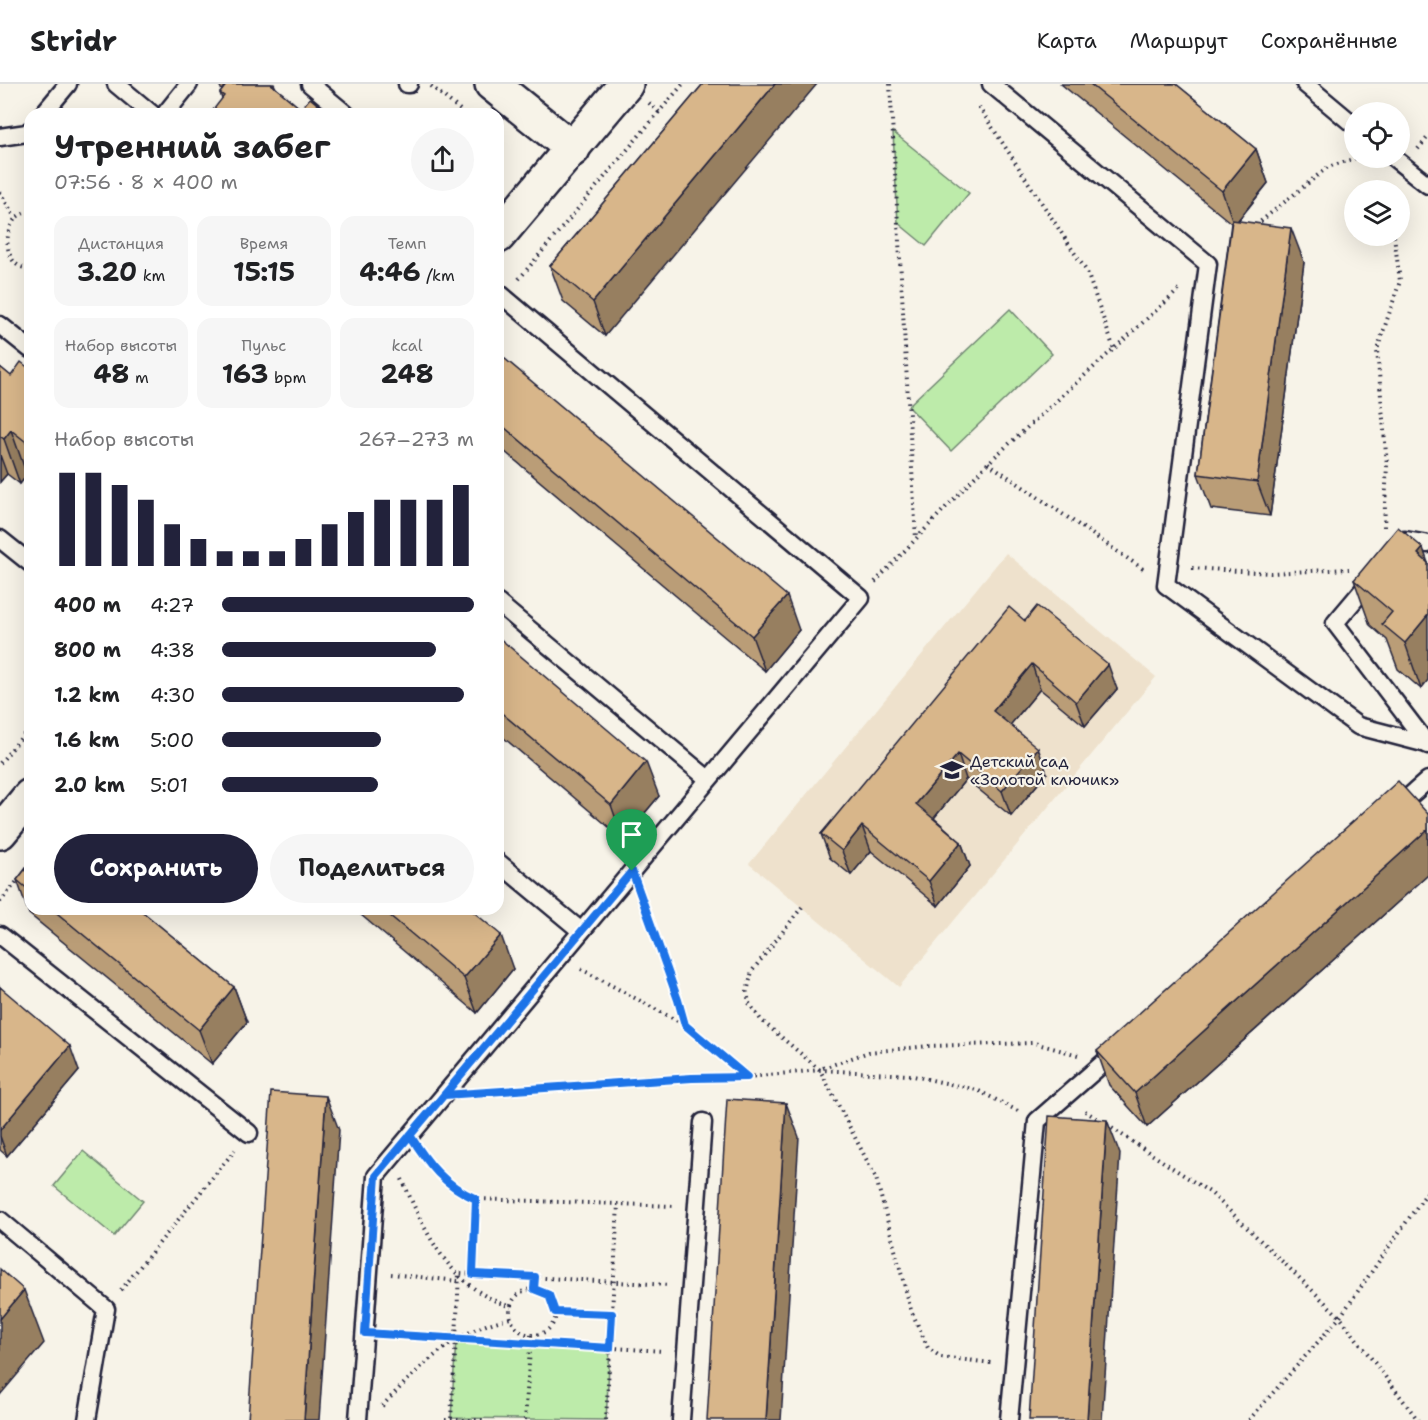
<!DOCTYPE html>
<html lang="ru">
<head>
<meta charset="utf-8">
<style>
  :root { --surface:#fff; --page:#f6f6f6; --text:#202124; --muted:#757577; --line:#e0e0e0; --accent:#22223b }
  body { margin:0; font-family:"Shantell Sans",sans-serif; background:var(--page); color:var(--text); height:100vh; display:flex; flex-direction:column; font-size:22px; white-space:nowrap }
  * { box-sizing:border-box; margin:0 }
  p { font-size:20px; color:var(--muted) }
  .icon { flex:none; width:33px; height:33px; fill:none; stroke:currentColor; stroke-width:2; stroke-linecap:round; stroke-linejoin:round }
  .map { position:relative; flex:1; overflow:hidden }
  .side { position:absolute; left:24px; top:24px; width:480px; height:807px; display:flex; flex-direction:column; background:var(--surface); border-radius:18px; box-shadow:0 6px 24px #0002 }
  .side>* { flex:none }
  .tools { position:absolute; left:1344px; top:18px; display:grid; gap:12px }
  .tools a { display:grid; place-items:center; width:66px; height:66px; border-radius:50%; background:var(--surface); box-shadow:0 6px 24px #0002; font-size:30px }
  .pin { position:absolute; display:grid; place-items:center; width:51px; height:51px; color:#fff; margin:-62px -26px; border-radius:50% 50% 50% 0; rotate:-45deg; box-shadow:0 0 6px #0007 }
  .pin .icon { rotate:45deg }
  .round { display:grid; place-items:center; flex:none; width:63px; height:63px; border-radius:32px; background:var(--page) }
  .overview { display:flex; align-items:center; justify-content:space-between; height:102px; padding:0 30px }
  h1 { font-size:33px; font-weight:700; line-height:45px }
  .metrics { display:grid; grid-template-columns:repeat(3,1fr); gap:9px; height:102px; padding:6px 30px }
  .metrics div { display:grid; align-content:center; border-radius:15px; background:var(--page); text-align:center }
  .metrics b { font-size:26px; font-weight:700 }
  .metrics small { font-size:16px; font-weight:400 }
  .metrics p { font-size:16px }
  .chart { height:168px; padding:12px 30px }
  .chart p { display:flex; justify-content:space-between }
  .chart svg { width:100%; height:108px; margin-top:6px; stroke:var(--accent); stroke-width:6 }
  .cta { display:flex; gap:12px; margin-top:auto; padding:12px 30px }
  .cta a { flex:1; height:69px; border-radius:36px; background:var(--accent); color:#fff; font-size:24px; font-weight:700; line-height:69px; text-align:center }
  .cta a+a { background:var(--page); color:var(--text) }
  ul { padding:0 30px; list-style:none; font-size:20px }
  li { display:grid; grid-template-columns:96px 72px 1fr; align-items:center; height:45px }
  li i { height:15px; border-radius:8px; background:var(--accent) }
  header { display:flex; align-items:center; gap:36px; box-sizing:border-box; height:84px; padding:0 30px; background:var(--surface); border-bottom:2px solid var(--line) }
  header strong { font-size:28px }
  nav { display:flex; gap:33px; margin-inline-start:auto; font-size:21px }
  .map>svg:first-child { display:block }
  .built { fill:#eee1cc }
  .green { fill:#bdebaa; stroke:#708672; stroke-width:1.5 }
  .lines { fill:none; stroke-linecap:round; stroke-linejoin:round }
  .service-casing { stroke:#22223b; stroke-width:21 }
  .tertiary-casing { stroke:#22223b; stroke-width:38 }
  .path { stroke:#22223b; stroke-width:4; stroke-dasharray:1.5 4.5; stroke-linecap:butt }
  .service { stroke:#f7f3e8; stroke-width:16 }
  .tertiary { stroke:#f7f3e8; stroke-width:33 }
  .wall { fill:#ba9d77; stroke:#22223b; stroke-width:1.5 }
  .shaded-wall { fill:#977f61; stroke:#22223b; stroke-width:1.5 }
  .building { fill:#d8b68a; stroke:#22223b; stroke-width:1.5 }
  .route-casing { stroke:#fff; stroke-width:12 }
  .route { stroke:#1a73e8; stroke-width:8 }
  .labels { text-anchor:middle; stroke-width:4.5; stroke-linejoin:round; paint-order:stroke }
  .poi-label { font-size:16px; fill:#22223b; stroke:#f7f3e8; text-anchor:start }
</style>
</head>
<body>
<header>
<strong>Stridr</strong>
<nav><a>Карта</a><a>Маршрут</a><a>Сохранённые</a></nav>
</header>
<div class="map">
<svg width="1428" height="1336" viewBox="0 0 1428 1336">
  <rect width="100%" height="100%" fill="#f7f3e8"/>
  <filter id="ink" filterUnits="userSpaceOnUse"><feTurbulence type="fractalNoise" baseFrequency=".0167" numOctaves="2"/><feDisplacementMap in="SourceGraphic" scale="12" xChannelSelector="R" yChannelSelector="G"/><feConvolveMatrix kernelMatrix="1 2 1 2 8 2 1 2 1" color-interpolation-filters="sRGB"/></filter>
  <g filter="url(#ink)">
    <polygon class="built" points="1006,469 1156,593 899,903 749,780"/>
    <g class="green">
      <polygon points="893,48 969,109 926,162 898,139"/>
      <polygon points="1010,225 1052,270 951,367 908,322"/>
      <polygon points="83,1067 143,1117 114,1152 54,1102"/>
      <polygon points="456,1255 610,1264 606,1336 451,1334"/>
    </g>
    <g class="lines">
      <g class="service-casing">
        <g id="service">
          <polyline points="116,0 152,30"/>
          <polyline points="310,0 346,30"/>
          <polyline points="407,0 409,0"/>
          <polyline points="991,0 1208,180 1166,501 1358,642 1427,660"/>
          <polyline points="1305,0 1354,41"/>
          <polyline points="43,30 68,0"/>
          <polyline points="165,30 189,0"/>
          <polyline points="0,53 27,49 30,46"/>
          <polyline points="1394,74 1428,101"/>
          <polyline points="0,241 30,265"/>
          <polyline points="0,455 30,479"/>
          <polyline points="1397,465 1405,456 1428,460"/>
          <polyline points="1373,494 1335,539 1428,661"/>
          <polyline points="498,519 708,695"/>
          <polyline points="1395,725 1428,696"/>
          <polyline points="498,778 581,847"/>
          <polyline points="0,851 249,1049"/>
          <polyline points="0,1136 106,1225 87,1336"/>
          <polyline points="358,1336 376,1092 861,514 498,208"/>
          <polyline points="681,1336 703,1038"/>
          <polyline points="1009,1336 1037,1037 1117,967"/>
        </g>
      </g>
      <g class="tertiary-casing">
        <g id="tertiary">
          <polyline points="492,0 573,65"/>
          <polyline points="498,152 626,0"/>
          <polyline points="0,748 30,712"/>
        </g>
      </g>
      <g class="path">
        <polyline points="890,0 916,455"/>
        <polyline points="431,2 465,30"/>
        <polyline points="649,19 659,28 683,0"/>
        <polyline points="979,23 1087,188 1114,265"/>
        <polyline points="1418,65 1428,53"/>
        <polyline points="0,108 14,132"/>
        <path d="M30,128C0,129 0,187 30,184"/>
        <polyline points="1256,141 1328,83 1356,74"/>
        <polyline points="519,195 659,28"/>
        <polyline points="988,379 1146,487"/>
        <polyline points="1384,443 1387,381 1377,266 1400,197 1394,152"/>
        <polyline points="1192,484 1271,489 1349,485"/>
        <polyline points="875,498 988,379 1181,204"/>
        <polyline points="0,679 30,643"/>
        <polyline points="641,813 678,916 685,941"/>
        <polyline points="0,818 19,795"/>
        <polyline points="802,823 752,887 747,908 749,919 761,936 820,986 876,1094 911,1226 928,1264 941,1273 991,1279"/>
        <polyline points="581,885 685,941 747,993"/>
        <polyline points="823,984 869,968 929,962 1034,959 1078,971"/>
        <polyline points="478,1009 692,994 748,993 820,986 909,991 977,1006 1018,1027"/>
        <polyline points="1085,1027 1101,1037"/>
        <polyline points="1107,1041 1211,1109 1340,1233 1418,1336"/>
        <polyline points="423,1072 446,1097 476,1115 675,1122"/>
        <path d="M402,1095C426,1150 449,1203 511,1223"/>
        <polyline points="391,1190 458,1197"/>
        <polyline points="473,1190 476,1115"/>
        <circle cx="533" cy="1228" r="23"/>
        <polyline points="121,1206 235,1066"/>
        <polyline points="556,1228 612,1230"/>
        <polyline points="386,1250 456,1255 459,1189 669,1201"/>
        <path d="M382,1322C420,1283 455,1245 511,1234"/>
        <polyline points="451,1334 456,1255 664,1267"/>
        <polyline points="445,1336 487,1336"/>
        <polyline points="525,1336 531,1251"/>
        <polyline points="606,1336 618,1120"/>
        <polyline points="1249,1336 1340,1233 1428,1107"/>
      </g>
      <use href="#service" class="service"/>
      <use href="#tertiary" class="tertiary"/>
    </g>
    <g class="wall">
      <polygon points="219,0 274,0 276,4 301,25 329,30 222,15 220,9 222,7"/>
      <polygon points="703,0 605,252 563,217 550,182"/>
      <polygon points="1061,0 1176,0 1256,65 1268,99 1238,137 1304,178 1270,432 1211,425 1198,390 1231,139"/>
      <polygon points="498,269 799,546 765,587 498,362"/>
      <polygon points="0,283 11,292 30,285 30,393 27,391 20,400 7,390 0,398"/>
      <polygon points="1428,479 1421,605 1398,585 1387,556 1370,541 1354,496"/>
      <polygon points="1025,537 1117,605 1085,642 1040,605 1010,641 1047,689 1011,732 966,695 934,734 961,758 970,782 938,822 871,767 851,791 830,774 821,750"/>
      <polygon points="498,553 659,712 623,755 498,649"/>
      <polygon points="1428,730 1428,791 1147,1043 1109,1001 1097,967"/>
      <polygon points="30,779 30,825 139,825 234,903 247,938 212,980 29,830 17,796"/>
      <polygon points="354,825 470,825 513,885 477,929"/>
      <polygon points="0,903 79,987 7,1072 0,1066"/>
    </g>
    <g class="shaded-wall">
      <polygon points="775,0 817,0 605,252 593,218"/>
      <polygon points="1256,65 1268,99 1234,141 1222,107"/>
      <polygon points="1291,144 1304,178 1270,432 1257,398"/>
      <polygon points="11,346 27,391 20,400 4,355"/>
      <polygon points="0,371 7,390 0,398"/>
      <polygon points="1423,464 1428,479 1418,470"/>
      <polygon points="787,512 799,546 765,587 752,552"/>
      <polygon points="1428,531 1428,596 1421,605 1405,559"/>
      <polygon points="1032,580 1040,605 1002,651 993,627"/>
      <polygon points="1108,580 1117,605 1085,642 1076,618"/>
      <polygon points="1038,664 1047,689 1011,732 1002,707"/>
      <polygon points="958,670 966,695 925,745 916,720"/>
      <polygon points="646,678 659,712 623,755 611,721"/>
      <polygon points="862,742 871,767 851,791 842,767"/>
      <polygon points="1428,745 1428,791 1147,1043 1135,1009"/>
      <polygon points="961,758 970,782 938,822 929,797"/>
      <polygon points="501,851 513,885 477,929 464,894"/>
      <polygon points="234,903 247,938 212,980 199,946"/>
      <polygon points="70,962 79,987 7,1072 0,1052 0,1046"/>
      <polygon points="326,1012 339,1046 319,1336 304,1336"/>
      <polygon points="786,1019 799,1053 781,1336 766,1336"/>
      <polygon points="1107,1036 1120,1070 1102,1336 1087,1336"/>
      <polygon points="24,1206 44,1259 0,1311 0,1235"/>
    </g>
    <g class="building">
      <polygon points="227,0 271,0 301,25 310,14 329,30 210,30 224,12 220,9"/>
      <polygon points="703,0 775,0 593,218 550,182"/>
      <polygon points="1090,0 1176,0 1256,65 1222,107"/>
      <polygon points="1232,136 1291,144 1257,398 1198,390"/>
      <polygon points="498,269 787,512 752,552 498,338"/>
      <polygon points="21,278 30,285 30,361 11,346 4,355 0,352 0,283 11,292"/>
      <polygon points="1398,443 1423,464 1418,470 1428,479 1428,531 1405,559 1382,540 1392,528 1354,496"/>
      <polygon points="1037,522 1108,580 1076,618 1032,580 993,627 1038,664 1002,707 958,670 916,720 961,758 929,797 862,742 842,767 821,750 1009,523 1025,537"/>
      <polygon points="498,553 646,678 611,721 498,626"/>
      <polygon points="1398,697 1428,730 1428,745 1135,1009 1097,967"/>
      <polygon points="30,779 30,807 17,796"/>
      <polygon points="52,825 139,825 234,903 199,946"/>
      <polygon points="382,825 470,825 501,851 464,894"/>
      <polygon points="0,903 70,962 0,1046"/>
      <polygon points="271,1008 326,1012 304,1336 248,1336"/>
      <polygon points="727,1015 786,1019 766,1336 707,1336"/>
      <polygon points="1049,1032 1107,1036 1087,1336 1029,1336"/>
      <polygon points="0,1185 24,1206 0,1235"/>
    </g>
  </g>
  <g class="lines" filter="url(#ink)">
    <g class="route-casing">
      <path id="route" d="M632,787L376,1092L365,1249L610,1264L612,1230L555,1228L549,1211L534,1205L535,1193L473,1190L476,1115C444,1101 428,1080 410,1051L444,1011L692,994L747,993L685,941L678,916L632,787"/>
    </g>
    <use href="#route" class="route"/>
  </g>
  <defs>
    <g id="school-bare" transform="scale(1.8)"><path d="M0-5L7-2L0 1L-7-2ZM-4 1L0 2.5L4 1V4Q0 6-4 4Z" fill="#22223b" stroke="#f7f3e8" stroke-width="2.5" paint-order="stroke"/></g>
  </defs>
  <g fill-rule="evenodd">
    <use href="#school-bare" x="952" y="686"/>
  </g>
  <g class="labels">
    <g class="poi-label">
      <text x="970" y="683">Детский сад<tspan x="970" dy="18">«Золотой ключик»</tspan></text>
    </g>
  </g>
</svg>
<div class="tools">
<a><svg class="icon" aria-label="locate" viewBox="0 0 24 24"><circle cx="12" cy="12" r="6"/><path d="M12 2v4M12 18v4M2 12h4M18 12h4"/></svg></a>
<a><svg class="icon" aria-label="layers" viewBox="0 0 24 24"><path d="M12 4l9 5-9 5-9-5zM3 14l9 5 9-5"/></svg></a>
</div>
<div class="pin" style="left:632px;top:787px;background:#1e9e55"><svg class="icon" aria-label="arrive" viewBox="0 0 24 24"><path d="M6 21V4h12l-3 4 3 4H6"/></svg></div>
<section class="side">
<div class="overview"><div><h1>Утренний забег</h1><p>07:56 · 8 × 400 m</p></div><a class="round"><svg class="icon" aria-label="share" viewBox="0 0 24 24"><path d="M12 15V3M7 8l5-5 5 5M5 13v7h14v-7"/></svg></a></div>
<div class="metrics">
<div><p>Дистанция</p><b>3.20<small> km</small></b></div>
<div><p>Время</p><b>15:15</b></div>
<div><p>Темп</p><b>4:46<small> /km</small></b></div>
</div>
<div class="metrics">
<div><p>Набор высоты</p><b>48<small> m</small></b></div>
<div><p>Пульс</p><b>163<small> bpm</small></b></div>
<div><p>kcal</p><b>248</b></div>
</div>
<div class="chart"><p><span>Набор высоты</span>267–273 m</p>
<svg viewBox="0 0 160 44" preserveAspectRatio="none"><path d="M5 44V6M15 44V6M25 44V11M35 44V17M45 44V27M55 44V33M65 44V38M75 44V38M85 44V38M95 44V33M105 44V27M115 44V22M125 44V17M135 44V17M145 44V17M155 44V11"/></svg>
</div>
<ul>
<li><b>400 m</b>4:27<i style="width:100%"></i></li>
<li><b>800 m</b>4:38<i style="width:85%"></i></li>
<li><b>1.2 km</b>4:30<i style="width:96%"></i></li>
<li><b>1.6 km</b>5:00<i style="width:63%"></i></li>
<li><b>2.0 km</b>5:01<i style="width:62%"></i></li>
</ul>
<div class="cta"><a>Сохранить</a><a>Поделиться</a></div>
</section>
</div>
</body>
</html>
